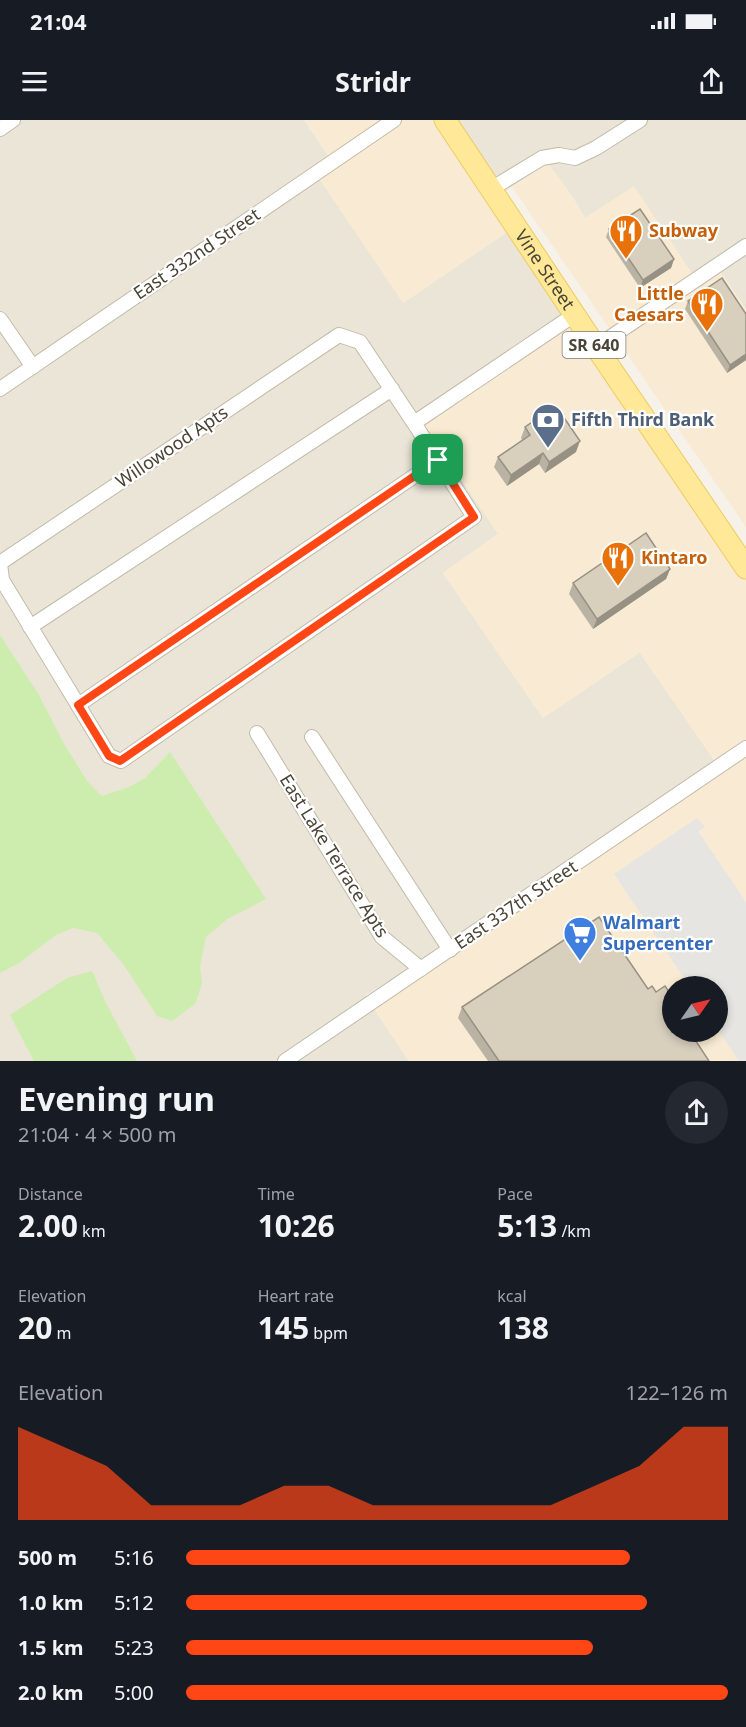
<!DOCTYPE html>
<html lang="en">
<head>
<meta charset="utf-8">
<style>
  :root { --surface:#171b24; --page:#242831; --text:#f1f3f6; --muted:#9ea1a6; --accent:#ff4716 }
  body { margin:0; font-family:"Noto Sans",sans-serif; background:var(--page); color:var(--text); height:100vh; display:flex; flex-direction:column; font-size:22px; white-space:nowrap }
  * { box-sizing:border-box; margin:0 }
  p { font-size:20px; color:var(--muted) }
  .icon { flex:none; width:33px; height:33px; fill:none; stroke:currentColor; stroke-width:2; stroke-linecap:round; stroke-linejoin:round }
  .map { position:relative; height:941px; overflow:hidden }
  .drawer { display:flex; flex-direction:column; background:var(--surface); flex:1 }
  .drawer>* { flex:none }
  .needle { width:39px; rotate:56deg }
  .tools { position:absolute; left:662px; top:856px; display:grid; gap:12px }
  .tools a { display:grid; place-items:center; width:66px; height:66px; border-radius:50%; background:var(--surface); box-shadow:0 3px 9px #0003; font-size:30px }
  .pin { position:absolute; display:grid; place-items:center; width:51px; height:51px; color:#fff; margin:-26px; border-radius:12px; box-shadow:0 3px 9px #0006 }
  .round { display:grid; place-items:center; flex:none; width:63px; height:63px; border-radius:32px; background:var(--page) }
  .summary { display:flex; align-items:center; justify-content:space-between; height:102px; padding:0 18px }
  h1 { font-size:33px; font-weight:700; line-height:45px }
  .metrics { display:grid; grid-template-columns:repeat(3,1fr); gap:9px; height:102px; padding:6px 18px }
  .metrics div { display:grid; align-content:center }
  .metrics b { font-size:30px; font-weight:700 }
  .metrics small { font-size:16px; font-weight:400 }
  .metrics p { font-size:16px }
  .chart { height:168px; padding:12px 18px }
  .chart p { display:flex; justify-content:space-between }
  .chart svg { width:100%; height:108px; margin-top:6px; fill:var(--accent); opacity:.7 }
  ul { padding:0 18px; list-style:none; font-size:20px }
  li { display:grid; grid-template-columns:96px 72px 1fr; align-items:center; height:45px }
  li i { height:15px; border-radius:8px; background:var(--accent) }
  .status { display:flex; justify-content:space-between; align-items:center; height:42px; padding:0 30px; background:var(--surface); direction:ltr }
  .status svg { height:16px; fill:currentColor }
  header { display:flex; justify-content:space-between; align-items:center; height:78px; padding:0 18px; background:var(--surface); font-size:27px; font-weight:700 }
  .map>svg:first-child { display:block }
  .residential { fill:#eae5d6 }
  .commercial { fill:#f9ebd3; fill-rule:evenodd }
  .green { fill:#cdedaf }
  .parking { fill:#e7e5e1 }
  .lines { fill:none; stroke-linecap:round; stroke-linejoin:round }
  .minor-casing { stroke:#c2bbaa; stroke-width:16 }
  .primary-casing { stroke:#eecb5f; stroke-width:23 }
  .minor { stroke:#fff; stroke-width:14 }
  .primary { stroke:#ffe898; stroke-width:21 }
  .wall { fill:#bab2a3 }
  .shaded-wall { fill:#979184 }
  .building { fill:#d8cfbd; stroke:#979184; stroke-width:1.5 }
  .route-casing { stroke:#fff; stroke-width:12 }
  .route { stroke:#ff4716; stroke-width:8 }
  .labels { text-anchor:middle; stroke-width:4.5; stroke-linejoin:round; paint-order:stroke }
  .shield { fill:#fff; stroke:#807c72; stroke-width:1.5 }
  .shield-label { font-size:16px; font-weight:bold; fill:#4a4436 }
  .food-label { font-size:18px; font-weight:bold; fill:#c56008; stroke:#fff; text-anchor:start }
  .street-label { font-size:18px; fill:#4a4436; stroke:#fff }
  .service-label { font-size:18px; font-weight:bold; fill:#4e5e75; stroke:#fff; text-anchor:start }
  .shop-label { font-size:18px; font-weight:bold; fill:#366cbe; stroke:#fff; text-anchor:start }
</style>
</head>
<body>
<div class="status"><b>21:04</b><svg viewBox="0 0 49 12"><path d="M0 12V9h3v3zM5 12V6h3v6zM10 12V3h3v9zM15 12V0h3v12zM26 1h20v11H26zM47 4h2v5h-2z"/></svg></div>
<header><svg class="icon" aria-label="menu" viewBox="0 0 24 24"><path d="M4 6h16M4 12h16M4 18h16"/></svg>Stridr<svg class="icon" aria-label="share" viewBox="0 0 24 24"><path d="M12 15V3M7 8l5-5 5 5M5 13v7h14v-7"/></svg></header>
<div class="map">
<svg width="746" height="941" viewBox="0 0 746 941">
  <rect width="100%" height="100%" fill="#f6f2e9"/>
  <g class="residential">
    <polygon points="0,0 304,0 331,40 403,183 513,108 573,201 498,414 443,453 543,598 640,532 716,643 428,837 366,875 372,886 409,941 0,941"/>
    <polygon points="454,0 746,0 746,189 721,153 701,167 634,67 585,98 572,76 548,43 504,72"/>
  </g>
  <g class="commercial">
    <polygon points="304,0 390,0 331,40"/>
    <polygon points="400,0 441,0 513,108 403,183 318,57"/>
    <polygon points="548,43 572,76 585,98 634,66 701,167 721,152 746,189 746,407 512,67"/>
    <polygon points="573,201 746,455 746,623 716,643 639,532 543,598 443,453 498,414 423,303"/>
    <path d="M746,633V941H409L372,886ZM672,867H717V912H672Z"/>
  </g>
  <g class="green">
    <polygon points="0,515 39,575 63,622 87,661 102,676 129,667 145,658 170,632 266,779 227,799 206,817 200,846 202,864 195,884 172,901 157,896 124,845 97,813 73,808 56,815 19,843 0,853"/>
    <polygon points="92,851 106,883 137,941 34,941 10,895 67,858"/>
  </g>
  <polygon class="parking" points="697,698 705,707 698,711 746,782 746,941 739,941 717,908 717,867 690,867 614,754"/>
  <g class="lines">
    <g class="minor-casing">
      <g id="minor">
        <polyline points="0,9 13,0"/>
        <polyline points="491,69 542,38 559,35 575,38 596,28 640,0"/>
        <polyline points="0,199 33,247"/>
        <polyline points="596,227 746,126"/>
        <polyline points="0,269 394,0"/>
        <polyline points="414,303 360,222 339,215 0,443 2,460 109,636 121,641 474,397 414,303 574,195"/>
        <polyline points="30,507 392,269"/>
        <polyline points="78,585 438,340"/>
        <polyline points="257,613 382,817 421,849"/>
        <polyline points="312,617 450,830"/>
        <polyline points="285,941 746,628"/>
      </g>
    </g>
    <g class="primary-casing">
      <g id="primary">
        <path id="s1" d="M445,0L596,227L746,448"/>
      </g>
    </g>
    <use href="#minor" class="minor"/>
    <use href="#primary" class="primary"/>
  </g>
  <g class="wall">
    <polygon points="609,109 674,139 671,148 640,168 606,117"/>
    <polygon points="688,181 746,240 727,253 685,189"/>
    <polygon points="525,307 576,332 545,353 539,344 507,366 494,347 498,337 522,320 521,318"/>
    <polygon points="670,449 666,459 593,509 569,474 573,463"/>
    <polygon points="462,887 672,912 709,941 488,941 458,898"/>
  </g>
  <g class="shaded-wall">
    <polygon points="674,139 671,148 640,168 643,160"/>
    <polygon points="746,234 746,240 727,253 730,245"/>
    <polygon points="580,321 576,332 545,353 549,342"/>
    <polygon points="543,333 539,344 507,366 511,355"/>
    <polygon points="670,449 666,459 593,509 597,499"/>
  </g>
  <g class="building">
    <polygon points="640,89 674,139 643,160 609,109"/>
    <polygon points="722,158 746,194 746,234 730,245 688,181"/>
    <polygon points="556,286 580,321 549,342 543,333 511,355 498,337 530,315 525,307"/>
    <polygon points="646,413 670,449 597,499 573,463"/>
    <polygon points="599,797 648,869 652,866 656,872 665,866 672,876 672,912 690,912 709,941 499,941 462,887"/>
  </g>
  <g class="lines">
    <g class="route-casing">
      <polygon id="route" points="438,340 474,397 120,641 109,636 78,585"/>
    </g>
    <use href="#route" class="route"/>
  </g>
  <defs>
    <g id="restaurant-pin" transform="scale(1.725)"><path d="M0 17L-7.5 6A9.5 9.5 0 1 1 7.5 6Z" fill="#e8710a" stroke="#fff"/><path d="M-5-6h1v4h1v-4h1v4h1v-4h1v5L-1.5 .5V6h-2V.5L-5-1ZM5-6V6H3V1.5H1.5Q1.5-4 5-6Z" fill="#fff"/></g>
    <g id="bank-pin" transform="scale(1.725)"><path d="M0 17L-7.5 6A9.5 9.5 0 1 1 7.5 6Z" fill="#5c6f8a" stroke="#fff"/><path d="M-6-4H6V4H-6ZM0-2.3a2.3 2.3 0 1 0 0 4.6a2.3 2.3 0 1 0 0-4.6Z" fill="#fff"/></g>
    <g id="supermarket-pin" transform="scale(1.725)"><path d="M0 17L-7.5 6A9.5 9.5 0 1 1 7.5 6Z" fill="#3f7fe0" stroke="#fff"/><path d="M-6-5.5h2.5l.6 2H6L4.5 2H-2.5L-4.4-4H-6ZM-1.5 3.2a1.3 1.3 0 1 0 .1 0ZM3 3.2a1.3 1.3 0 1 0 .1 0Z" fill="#fff"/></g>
  </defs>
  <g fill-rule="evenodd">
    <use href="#restaurant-pin" x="626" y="111"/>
    <use href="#restaurant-pin" x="707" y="184"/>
    <use href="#bank-pin" x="548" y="300"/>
    <use href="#restaurant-pin" x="618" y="438"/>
    <use href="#supermarket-pin" x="580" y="813"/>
  </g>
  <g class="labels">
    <rect class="shield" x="562.5" y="212" width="63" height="26" rx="4.5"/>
    <g class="shield-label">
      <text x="594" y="231">SR 640</text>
    </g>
    <g class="food-label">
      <text x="649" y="117">Subway</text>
      <text x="684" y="180" text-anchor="end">Little<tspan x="684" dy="21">Caesars</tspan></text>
      <text x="641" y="444">Kintaro</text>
    </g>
    <g class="street-label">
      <text transform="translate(197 134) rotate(-34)" y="6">East 332nd Street</text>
      <text dy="6" stroke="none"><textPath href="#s1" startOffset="180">Vine Street</textPath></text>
      <text transform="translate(172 327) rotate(-34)" y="6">Willowood Apts</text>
      <text transform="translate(334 736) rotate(58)" y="6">East Lake Terrace Apts</text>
      <text transform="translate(516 785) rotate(-34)" y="6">East 337th Street</text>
    </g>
    <g class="service-label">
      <text x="571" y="306">Fifth Third Bank</text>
    </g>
    <g class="shop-label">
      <text x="603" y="809">Walmart<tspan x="603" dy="21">Supercenter</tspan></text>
    </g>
  </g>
</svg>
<div class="tools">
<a><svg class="needle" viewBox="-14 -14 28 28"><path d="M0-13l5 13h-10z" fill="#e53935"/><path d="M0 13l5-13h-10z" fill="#9ea1a6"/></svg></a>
</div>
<div class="pin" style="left:438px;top:340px;background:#1e9e55"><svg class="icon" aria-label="arrive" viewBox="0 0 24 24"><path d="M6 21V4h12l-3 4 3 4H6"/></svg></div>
</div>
<section class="drawer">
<div class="summary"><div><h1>Evening run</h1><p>21:04 · 4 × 500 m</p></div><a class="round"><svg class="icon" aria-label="share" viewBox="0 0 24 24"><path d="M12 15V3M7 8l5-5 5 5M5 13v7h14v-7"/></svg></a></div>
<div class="metrics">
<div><p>Distance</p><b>2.00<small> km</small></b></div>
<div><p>Time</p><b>10:26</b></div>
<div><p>Pace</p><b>5:13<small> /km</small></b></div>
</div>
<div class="metrics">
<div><p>Elevation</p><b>20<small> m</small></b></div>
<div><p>Heart rate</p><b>145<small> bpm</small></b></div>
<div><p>kcal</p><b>138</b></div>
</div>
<div class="chart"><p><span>Elevation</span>122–126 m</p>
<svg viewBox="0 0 160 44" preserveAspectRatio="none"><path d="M0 44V6L10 14L20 22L30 38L40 38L50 38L60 30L70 30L80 38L90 38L100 38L110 38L120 38L130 30L140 22L150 6L160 6V44z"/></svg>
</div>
<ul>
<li><b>500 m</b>5:16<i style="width:82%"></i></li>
<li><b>1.0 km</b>5:12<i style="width:85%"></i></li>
<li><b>1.5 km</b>5:23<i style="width:75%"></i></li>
<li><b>2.0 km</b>5:00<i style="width:100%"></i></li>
</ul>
</section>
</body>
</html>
